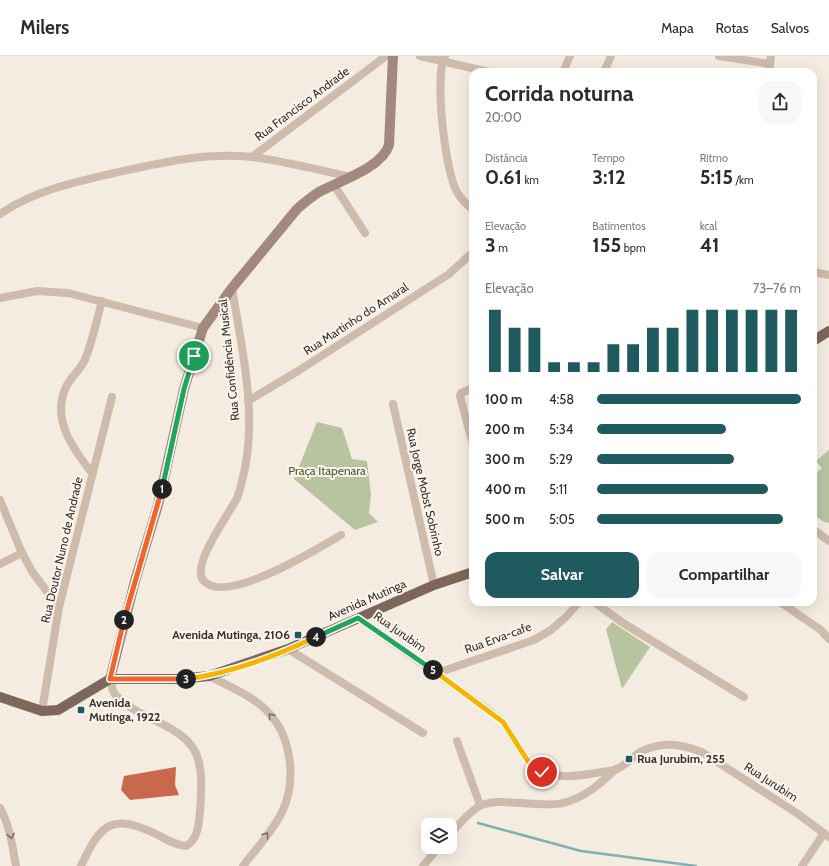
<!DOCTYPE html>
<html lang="pt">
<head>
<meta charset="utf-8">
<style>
  :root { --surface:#fff; --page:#f7f7f7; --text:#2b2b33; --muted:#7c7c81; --line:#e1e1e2; --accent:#1f5a5e }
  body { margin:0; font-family:Cabin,sans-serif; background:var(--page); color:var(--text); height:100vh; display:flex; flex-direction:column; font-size:15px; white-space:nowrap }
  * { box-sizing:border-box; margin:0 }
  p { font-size:13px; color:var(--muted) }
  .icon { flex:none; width:22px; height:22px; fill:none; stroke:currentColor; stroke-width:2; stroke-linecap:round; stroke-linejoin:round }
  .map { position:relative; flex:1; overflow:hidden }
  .side { position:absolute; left:469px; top:12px; width:348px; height:538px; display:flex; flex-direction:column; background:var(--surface); border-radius:12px; box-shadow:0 4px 16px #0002 }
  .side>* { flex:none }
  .controls { position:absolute; left:421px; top:762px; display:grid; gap:8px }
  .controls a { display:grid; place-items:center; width:36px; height:36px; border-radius:8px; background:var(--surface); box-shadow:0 4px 16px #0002; font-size:20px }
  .pin { position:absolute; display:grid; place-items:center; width:34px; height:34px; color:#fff; margin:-17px; border:2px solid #fff; border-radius:50%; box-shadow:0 1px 4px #0007 }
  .km { position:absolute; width:20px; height:20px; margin:-10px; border-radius:50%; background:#222; color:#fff; font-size:11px; line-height:20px; text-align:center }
  .round { display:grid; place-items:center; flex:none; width:42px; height:42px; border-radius:12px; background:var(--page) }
  .overview { display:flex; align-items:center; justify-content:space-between; height:68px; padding:0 16px }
  h1 { font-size:22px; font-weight:800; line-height:30px }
  .figures { display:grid; grid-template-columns:repeat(3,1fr); gap:6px; height:68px; padding:4px 16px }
  .figures div { display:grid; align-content:center }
  .figures b { font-size:20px; font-weight:800 }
  .figures small { font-size:11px; font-weight:400 }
  .figures p { font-size:11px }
  .chart { height:112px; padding:8px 16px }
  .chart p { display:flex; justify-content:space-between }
  .chart svg { width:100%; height:72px; margin-top:4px; stroke:var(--accent); stroke-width:6 }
  .primary-button { display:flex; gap:8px; margin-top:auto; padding:8px 16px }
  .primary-button a { flex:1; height:46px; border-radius:12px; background:var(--accent); color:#fff; font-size:16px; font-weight:800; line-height:46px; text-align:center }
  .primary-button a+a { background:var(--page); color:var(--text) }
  ul { padding:0 16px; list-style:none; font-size:13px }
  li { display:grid; grid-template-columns:64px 48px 1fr; align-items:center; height:30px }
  li i { height:10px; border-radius:5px; background:var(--accent) }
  header { display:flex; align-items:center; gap:24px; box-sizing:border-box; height:56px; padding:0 20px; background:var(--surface); border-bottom:1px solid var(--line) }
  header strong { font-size:19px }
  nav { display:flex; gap:22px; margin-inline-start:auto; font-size:14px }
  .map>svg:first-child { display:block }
  .green { fill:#b8c4a0 }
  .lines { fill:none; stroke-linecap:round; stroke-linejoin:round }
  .stream { stroke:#7fb0b2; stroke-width:2.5 }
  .building { fill:#c8694b }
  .minor { stroke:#cdbbac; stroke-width:8 }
  .secondary { stroke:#a18a7d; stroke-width:10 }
  .primary { stroke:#7d675c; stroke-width:10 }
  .oneway { stroke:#7d6f65 }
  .split-1-casing { stroke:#fff; stroke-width:8 }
  .split-2-casing { stroke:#fff; stroke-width:8 }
  .split-3-casing { stroke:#fff; stroke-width:8 }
  .split-4-casing { stroke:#fff; stroke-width:8 }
  .split-5-casing { stroke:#fff; stroke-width:8 }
  .split-6-casing { stroke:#fff; stroke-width:8 }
  .split-1 { stroke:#22a559; stroke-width:5 }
  .split-2 { stroke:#f0652b; stroke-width:5 }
  .split-3 { stroke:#f0652b; stroke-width:5 }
  .split-4 { stroke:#f5b400; stroke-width:5 }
  .split-5 { stroke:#22a559; stroke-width:5 }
  .split-6 { stroke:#f5b400; stroke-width:5 }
  .poi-dot { fill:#1f5a5e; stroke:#fbf5ee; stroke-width:1.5 }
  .labels { text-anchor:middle; stroke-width:4; stroke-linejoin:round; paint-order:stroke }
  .street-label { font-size:12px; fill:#3b302b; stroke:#fbf5ee }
  .park-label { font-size:12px; fill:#4a5a2e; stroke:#fbf5ee }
  .poi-label { font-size:12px; font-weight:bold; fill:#3b302b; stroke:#fbf5ee; text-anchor:start }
</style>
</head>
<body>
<header>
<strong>Milers</strong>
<nav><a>Mapa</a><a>Rotas</a><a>Salvos</a></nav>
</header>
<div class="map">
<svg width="829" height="810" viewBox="0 0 829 810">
  <rect width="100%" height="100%" fill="#f4ebe1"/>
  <g class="green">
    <polygon points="317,366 342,372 352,403 367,405 371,439 369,457 378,466 355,474 294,423"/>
    <polygon points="829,394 829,467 824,466 813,458 813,420 822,412 816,405"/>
    <polygon points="612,566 650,591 622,633 606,573"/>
  </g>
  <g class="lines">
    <polyline class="stream" points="478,767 581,795 696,810"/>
  </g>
  <polygon class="building" points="176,711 175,729 179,739 130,744 121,734 124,720"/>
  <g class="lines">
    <g class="minor">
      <polyline points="420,0 489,16"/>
      <path d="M445,0C434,20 445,115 457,136C461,143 467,149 473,154"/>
      <polyline points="719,0 770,8"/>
      <polyline points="563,16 570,0"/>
      <polyline points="604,16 611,0"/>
      <polyline points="769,16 771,0"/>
      <polyline points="252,101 386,0"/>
      <polyline points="334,129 365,177"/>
      <path d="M0,158C33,135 75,126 114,117C159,107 205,96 252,101C285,105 318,114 351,121"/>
      <polyline points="813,216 829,219"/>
      <path d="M232,232C242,294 259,363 242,425C241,430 239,437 237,442C230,457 191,508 203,524C224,551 319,492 341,479"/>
      <polyline points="0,242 37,235 68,237 203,272"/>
      <polyline points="473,332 461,337 460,340 473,389"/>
      <polyline points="248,345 298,315 449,218 473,196"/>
      <polyline points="393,348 434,529"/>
      <path d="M92,417C73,393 51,363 66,331C71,320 82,313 86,301C93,283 97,263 102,245"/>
      <polyline points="0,444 22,497 33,517 59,551"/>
      <polyline points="813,473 829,485"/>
      <polyline points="0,508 22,497"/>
      <polyline points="594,546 623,567 744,641"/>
      <polyline points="780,546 821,574 829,583"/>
      <path d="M358,562L491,656L503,666L531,710C551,725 580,720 602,716C607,715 613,715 617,713C626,709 634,700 642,695C663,685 681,688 702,696L798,758L829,781"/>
      <polyline points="288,593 423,677"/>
      <polyline points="437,617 534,584 551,574 566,561 579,546"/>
      <path d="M209,620C228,630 251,639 266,654C292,679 297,725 282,756C273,775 256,793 243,810"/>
      <polyline points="42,655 59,551 112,341"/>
      <polyline points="457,685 480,749"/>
      <path d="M0,752C10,770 12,789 16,810"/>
      <path d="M450,779C458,769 467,758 478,751C496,739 540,753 563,747C584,742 600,728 616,713"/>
      <path d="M81,810C101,766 113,757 158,779C167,784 176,789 186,790C198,784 199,767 200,755C201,738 203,720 198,703C189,668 135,664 114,637C112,633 111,627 110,623"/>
      <polyline points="423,810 439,791"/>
      <polyline points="802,810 824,777"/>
    </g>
    <path class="secondary" d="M110,623L135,525L158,449L184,333L203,272L232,232L297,153C304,147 311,141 319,136C339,125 382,112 389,89L393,0"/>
    <g class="primary">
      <polyline points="813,285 829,275"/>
      <polyline points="0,641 42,655 58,654 110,623 179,623 209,620 288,593 434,529 473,516"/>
    </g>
  </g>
  <defs><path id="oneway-chevron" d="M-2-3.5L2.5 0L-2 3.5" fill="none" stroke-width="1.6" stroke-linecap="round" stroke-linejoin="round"/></defs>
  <g class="oneway">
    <use href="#oneway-chevron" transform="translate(271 660) rotate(-129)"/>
    <use href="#oneway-chevron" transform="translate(266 779) rotate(-54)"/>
    <use href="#oneway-chevron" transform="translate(11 780) rotate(79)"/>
  </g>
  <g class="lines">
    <g class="split-1-casing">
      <polyline id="split-1" points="162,433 184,333 194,300"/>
    </g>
    <g class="split-2-casing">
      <polyline id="split-2" points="124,564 162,433"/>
    </g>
    <g class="split-3-casing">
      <polyline id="split-3" points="124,564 110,623 186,623"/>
    </g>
    <g class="split-4-casing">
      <path id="split-4" d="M186,623C231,617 276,600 316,581"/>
    </g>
    <g class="split-5-casing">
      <polyline id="split-5" points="316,581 358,562 433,614"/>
    </g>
    <g class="split-6-casing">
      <polyline id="split-6" points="433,614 503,666 531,710 542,716"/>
    </g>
    <use href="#split-1" class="split-1"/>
    <use href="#split-2" class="split-2"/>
    <use href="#split-3" class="split-3"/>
    <use href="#split-4" class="split-4"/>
    <use href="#split-5" class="split-5"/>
    <use href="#split-6" class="split-6"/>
  </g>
  <g class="poi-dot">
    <rect x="294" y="575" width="8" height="8" rx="2"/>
    <rect x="77" y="650" width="8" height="8" rx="2"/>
    <rect x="625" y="699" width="8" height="8" rx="2"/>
  </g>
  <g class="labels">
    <g class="street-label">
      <text transform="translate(302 48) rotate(-37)" y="4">Rua Francisco Andrade</text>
      <text transform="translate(356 263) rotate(-33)" y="4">Rua Martinho do Amaral</text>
      <text transform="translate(229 304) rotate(-96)" y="4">Rua Confidência Musical</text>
      <text transform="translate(425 436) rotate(77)" y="4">Rua Jorge Mobst Sobrinho</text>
      <text transform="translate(62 494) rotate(-77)" y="4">Rua Doutor Nuno de Andrade</text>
      <text transform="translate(367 544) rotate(-24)" y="4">Avenida Mutinga</text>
      <text transform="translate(400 576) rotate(35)" y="4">Rua Jurubim</text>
      <text transform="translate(498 582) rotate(-20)" y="4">Rua Erva-cafe</text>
      <text transform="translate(771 726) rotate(33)" y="4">Rua Jurubim</text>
    </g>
    <g class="park-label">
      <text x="327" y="419">Praça Itapenara</text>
    </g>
    <g class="poi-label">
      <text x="290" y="583" text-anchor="end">Avenida Mutinga, 2106</text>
      <text x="89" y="651">Avenida<tspan x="89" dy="14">Mutinga, 1922</tspan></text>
      <text x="637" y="707">Rua Jurubim, 255</text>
    </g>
  </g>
</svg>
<div class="controls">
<a><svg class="icon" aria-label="layers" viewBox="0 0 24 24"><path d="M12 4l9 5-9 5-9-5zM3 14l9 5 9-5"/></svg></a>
</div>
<div class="pin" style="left:194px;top:300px;background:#1e9e55"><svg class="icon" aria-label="arrive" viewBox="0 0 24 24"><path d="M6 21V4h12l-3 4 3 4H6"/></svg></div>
<div class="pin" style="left:542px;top:716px;background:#d93025"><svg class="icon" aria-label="check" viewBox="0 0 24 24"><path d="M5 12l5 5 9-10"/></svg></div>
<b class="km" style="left:162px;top:433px">1</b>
<b class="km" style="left:124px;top:564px">2</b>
<b class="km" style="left:186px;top:623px">3</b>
<b class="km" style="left:316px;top:581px">4</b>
<b class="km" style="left:433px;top:614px">5</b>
<section class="side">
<div class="overview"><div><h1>Corrida noturna</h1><p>20:00</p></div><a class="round"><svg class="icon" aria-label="share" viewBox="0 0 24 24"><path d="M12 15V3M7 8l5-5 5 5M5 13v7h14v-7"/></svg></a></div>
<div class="figures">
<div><p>Distância</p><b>0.61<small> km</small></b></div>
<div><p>Tempo</p><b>3:12</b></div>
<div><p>Ritmo</p><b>5:15<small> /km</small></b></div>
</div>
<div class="figures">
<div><p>Elevação</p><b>3<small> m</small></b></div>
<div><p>Batimentos</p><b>155<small> bpm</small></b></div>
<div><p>kcal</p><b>41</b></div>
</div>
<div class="chart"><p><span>Elevação</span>73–76 m</p>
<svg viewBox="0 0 160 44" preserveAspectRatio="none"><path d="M5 44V6M15 44V17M25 44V17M35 44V38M45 44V38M55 44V38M65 44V27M75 44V27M85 44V17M95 44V17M105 44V6M115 44V6M125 44V6M135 44V6M145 44V6M155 44V6"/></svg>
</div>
<ul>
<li><b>100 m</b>4:58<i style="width:100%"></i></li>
<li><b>200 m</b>5:34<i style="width:63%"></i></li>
<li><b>300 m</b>5:29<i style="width:67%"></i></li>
<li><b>400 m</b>5:11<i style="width:84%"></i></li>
<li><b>500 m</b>5:05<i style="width:91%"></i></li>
</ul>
<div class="primary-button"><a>Salvar</a><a>Compartilhar</a></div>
</section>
</div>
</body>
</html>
